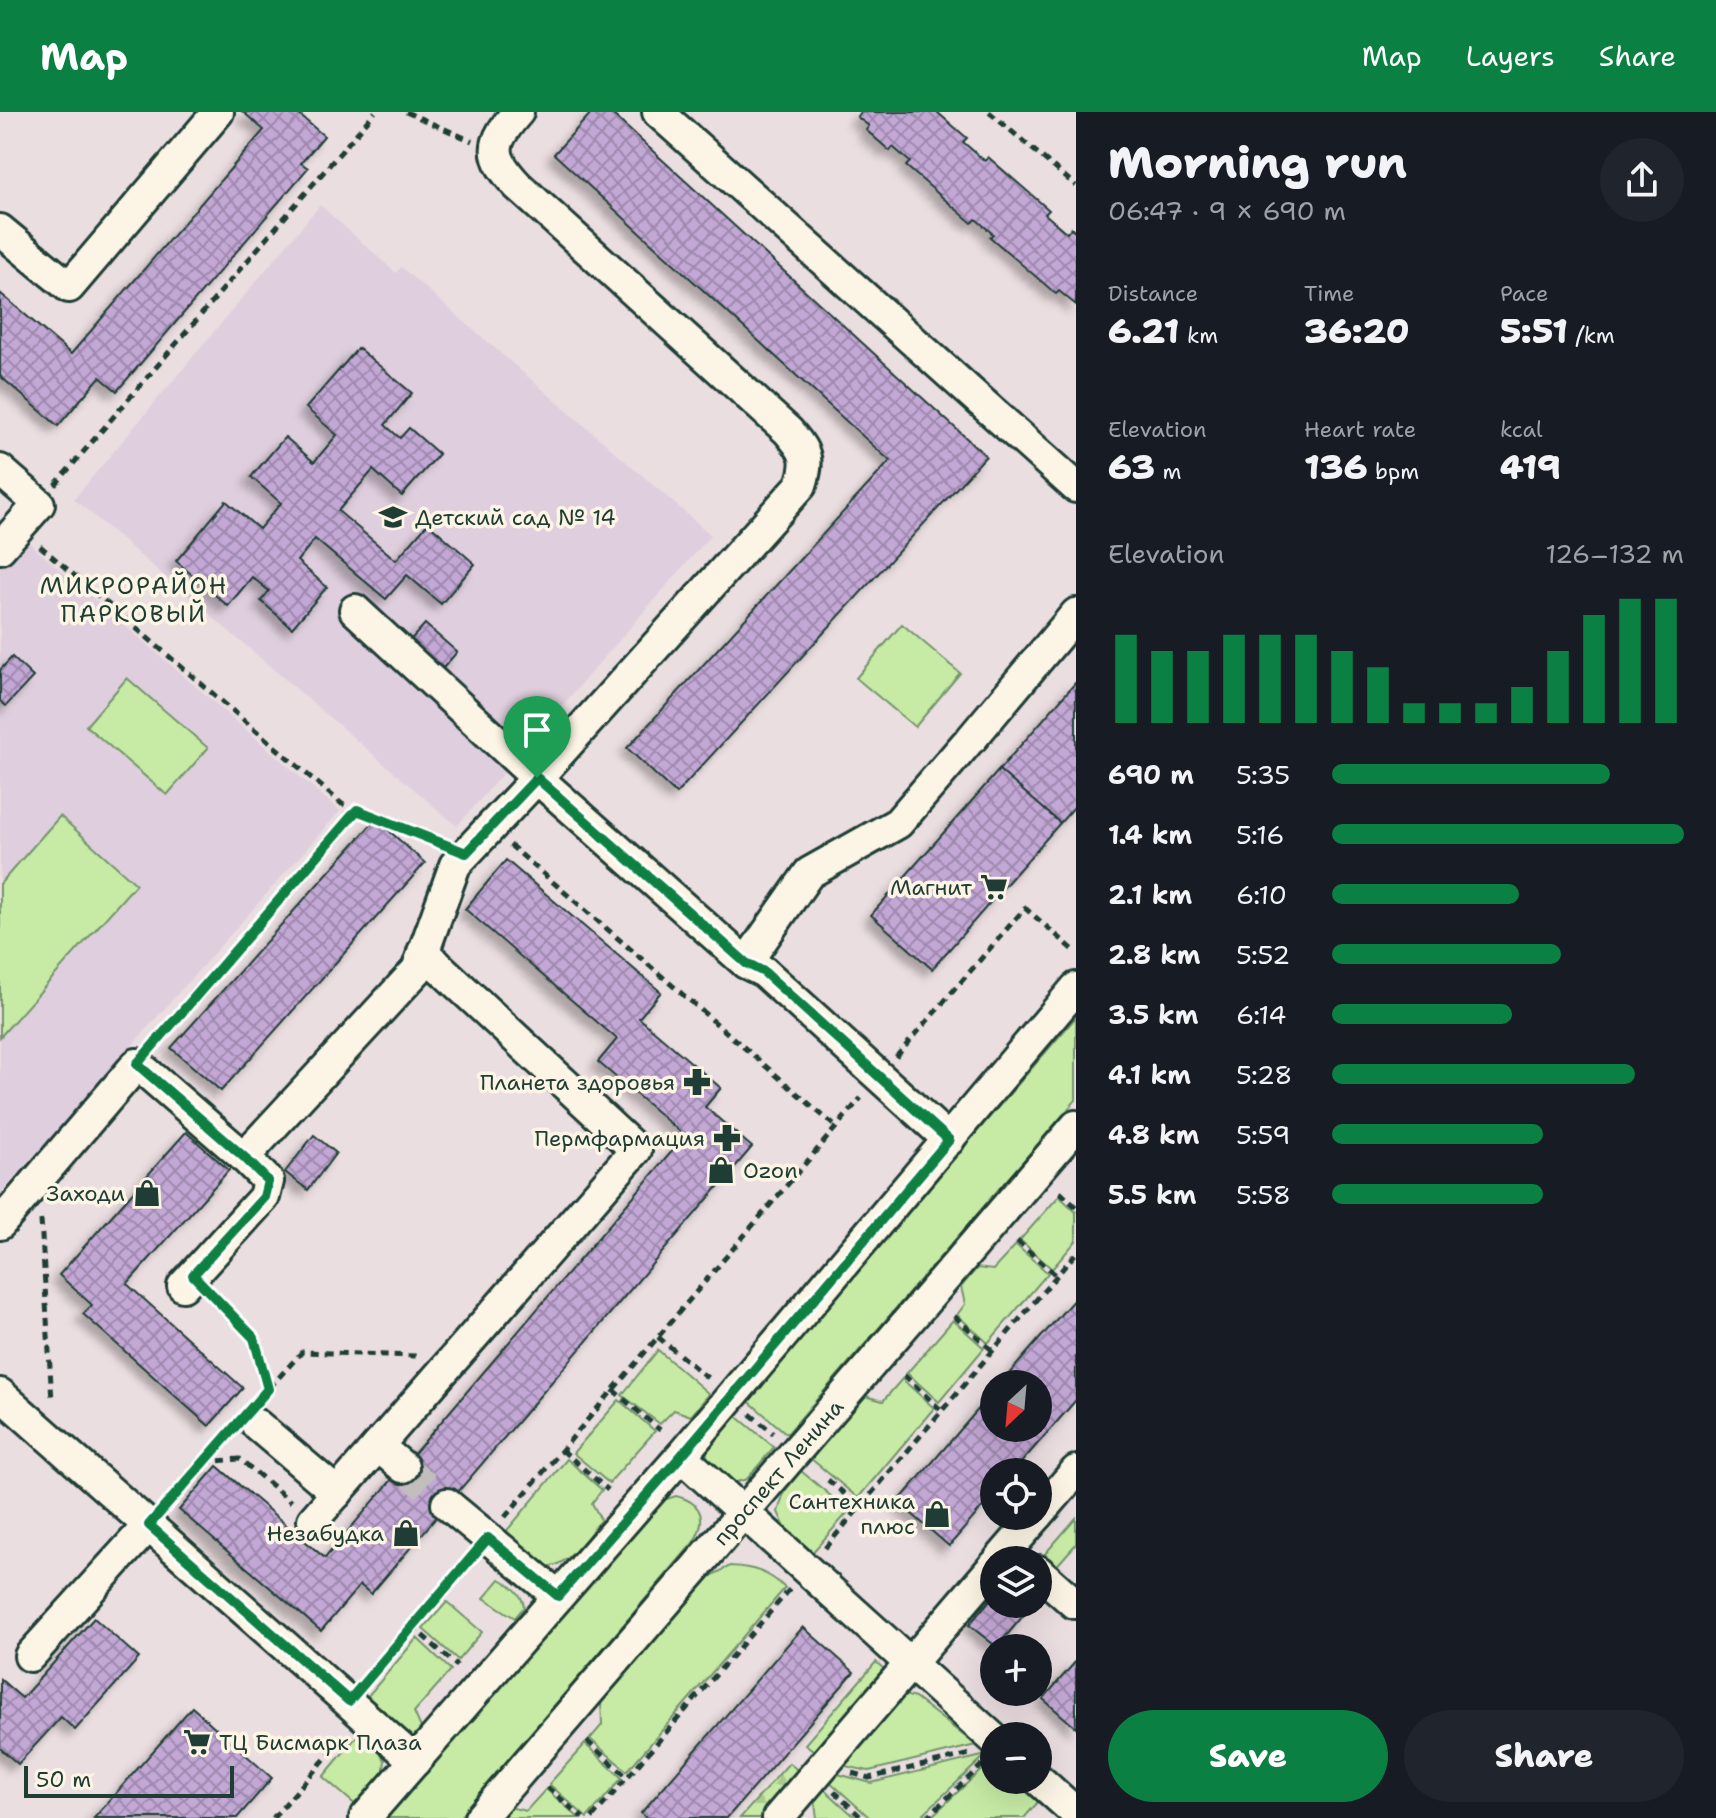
<!DOCTYPE html>
<html lang="en">
<head>
<meta charset="utf-8">
<style>
  :root { --surface:#171b24; --page:#20242c; --text:#f1f3f6; --muted:#9ea1a6; --accent:#0b8043 }
  body { margin:0; font-family:"Shantell Sans",sans-serif; background:var(--page); color:var(--text); height:100vh; display:flex; flex-direction:column; font-size:30px; white-space:nowrap }
  * { box-sizing:border-box; margin:0 }
  p { font-size:26px; color:var(--muted) }
  .icon { flex:none; width:44px; height:44px; fill:none; stroke:currentColor; stroke-width:2; stroke-linecap:round; stroke-linejoin:round }
  .map { position:relative; flex:1; overflow:hidden }
  .side { display:flex; flex-direction:column; background:var(--surface); width:640px }
  .side>* { flex:none }
  .needle { width:52px; rotate:206deg }
  .controls { position:absolute; left:980px; top:1258px; display:grid; gap:16px }
  .controls a { display:grid; place-items:center; width:72px; height:72px; border-radius:50%; background:var(--surface); box-shadow:0 8px 32px #0002; font-size:40px }
  .scale { position:absolute; left:24px; bottom:20px; width:210px; box-sizing:border-box; padding-left:8px; border:4px solid #1f3d34; border-top:0; font-size:22px; line-height:28px; white-space:nowrap; color:#1f3d34; -webkit-text-stroke:6px #fcf5e5; paint-order:stroke }
  .pin { position:absolute; display:grid; place-items:center; width:68px; height:68px; color:#fff; margin:-82px -34px; border-radius:50% 50% 50% 0; rotate:-45deg; box-shadow:0 0 8px #0007 }
  .pin .icon { rotate:45deg }
  .round { display:grid; place-items:center; flex:none; width:84px; height:84px; border-radius:42px; background:var(--page) }
  .summary { display:flex; align-items:center; justify-content:space-between; height:136px; padding:0 32px }
  h1 { font-size:44px; font-weight:800; line-height:60px }
  .figures { display:grid; grid-template-columns:repeat(3,1fr); gap:12px; height:136px; padding:8px 32px }
  .figures div { display:grid; align-content:center }
  .figures b { font-size:34px; font-weight:800 }
  .figures small { font-size:22px; font-weight:400 }
  .figures p { font-size:22px }
  .chart { height:224px; padding:16px 32px }
  .chart p { display:flex; justify-content:space-between }
  .chart svg { width:100%; height:144px; margin-top:8px; stroke:var(--accent); stroke-width:6 }
  .action { display:flex; gap:16px; margin-top:auto; padding:16px 32px }
  .action a { flex:1; height:92px; border-radius:48px; background:var(--accent); color:#fff; font-size:32px; font-weight:800; line-height:92px; text-align:center }
  .action a+a { background:var(--page); color:var(--text) }
  ul { padding:0 32px; list-style:none; font-size:26px }
  li { display:grid; grid-template-columns:128px 96px 1fr; align-items:center; height:60px }
  li i { height:20px; border-radius:10px; background:var(--accent) }
  header { display:flex; align-items:center; gap:48px; box-sizing:border-box; height:112px; padding:0 40px; background:var(--accent); color:#fff }
  header strong { font-size:38px }
  nav { display:flex; gap:44px; margin-inline-start:auto; font-size:28px }
  main { display:flex; flex:1; min-height:0 }
  .map>svg:first-child { display:block }
  .built { fill:#dfcedd }
  .grass { fill:#c7eba5; stroke:#73946c; stroke-width:2 }
  .forest { fill:url(#forest-firs); stroke:#73946c; stroke-width:2 }
  .building { fill:url(#building-cross-hatch); stroke:#1f3d34; stroke-width:2; filter:url(#shadow) }
  .lines { fill:none; stroke-linecap:round; stroke-linejoin:round }
  .minor-tunnel { stroke:#c2bebe; stroke-width:30; stroke-dasharray:30 15; stroke-linecap:butt }
  .minor-casing { stroke:#1f3d34; stroke-width:36 }
  .path { stroke:#1f3d34; stroke-width:5; stroke-dasharray:8 6; stroke-linecap:butt }
  .minor { stroke:#fcf5e5; stroke-width:30 }
  .route-casing { stroke:#fff; stroke-width:16 }
  .route { stroke:#0b8043; stroke-width:10 }
  .labels { text-anchor:middle; stroke-width:7; stroke-linejoin:round; paint-order:stroke }
  .poi-label { font-size:22px; fill:#1f3d34; stroke:#fcf5e5; text-anchor:end }
  .street-label { font-size:22px; fill:#1f3d34; stroke:#fcf5e5 }
  .neighbourhood-label { font-size:24px; letter-spacing:2px; fill:#1f3d34; stroke:#fcf5e5 }
</style>
</head>
<body>
<header>
<strong>Map</strong>
<nav><a>Map</a><a>Layers</a><a>Share</a></nav>
</header>
<main>
<div class="map">
<svg width="1076" height="1706" viewBox="0 0 1076 1706">
  <defs>
    <pattern id="forest-firs" width="22" height="20" patternUnits="userSpaceOnUse" patternTransform="scale(2)"><rect width="22" height="20" fill="#c7eba5"/><path d="M5 1l3.5 6h-7zM16 11l3.5 6h-7z" fill="#aaca8f"/></pattern>
    <pattern id="building-cross-hatch" width="8" height="8" patternUnits="userSpaceOnUse" patternTransform="scale(2)"><rect width="8" height="8" fill="#c3a7d5"/><path d="M0 0l8 8M0 8l8-8" fill="none" stroke="#9e89ae"/></pattern>
    <filter id="shadow"><feDropShadow dx="-7" dy="7" stdDeviation="4" flood-color="#0004"/></filter>
  </defs>
  <rect width="100%" height="100%" fill="#ebdee0"/>
  <filter id="ink" filterUnits="userSpaceOnUse"><feTurbulence type="fractalNoise" baseFrequency=".0125" numOctaves="2"/><feDisplacementMap in="SourceGraphic" scale="16" xChannelSelector="R" yChannelSelector="G"/><feConvolveMatrix kernelMatrix="1 2 1 2 8 2 1 2 1" color-interpolation-filters="sRGB"/></filter>
  <g filter="url(#ink)">
    <g class="built">
      <polygon points="320,93 396,161 401,155 711,423 457,714 74,387"/>
      <polygon points="0,406 340,699 0,1082"/>
    </g>
    <g class="grass">
      <polygon points="902,512 960,561 915,615 856,566"/>
      <polygon points="127,566 208,636 167,683 86,614"/>
      <polygon points="60,704 136,772 0,925 0,772"/>
      <polygon points="1076,905 1076,988 787,1322 746,1287"/>
      <polygon points="1059,1084 1076,1100 1076,1129 1052,1157 1020,1128"/>
      <polygon points="1016,1133 1048,1161 988,1231 957,1203 965,1192 961,1175 977,1156 993,1158"/>
      <polygon points="953,1208 984,1236 939,1290 907,1261"/>
      <polygon points="658,1238 709,1282 691,1304 674,1298 660,1312 622,1283"/>
      <polygon points="902,1267 934,1296 858,1386 810,1346 865,1284 883,1289"/>
      <polygon points="619,1288 655,1319 609,1371 573,1341"/>
      <polygon points="734,1302 774,1335 747,1367 733,1371 706,1348 708,1333"/>
      <path d="M567,1347L602,1378L592,1391L601,1408C586,1425 565,1463 537,1453C524,1448 511,1436 499,1428Z"/>
      <polygon points="801,1359 849,1399 811,1442 788,1422 778,1400 784,1380"/>
      <path d="M676,1384C704,1391 707,1409 693,1431L459,1706H383L660,1389Z"/>
      <polygon points="1076,1406 1076,1432 1046,1466 1038,1450"/>
      <path d="M730,1454C753,1455 769,1460 785,1476L627,1659L590,1627L602,1613L601,1587L711,1464Z"/>
      <path d="M500,1467C512,1474 522,1481 524,1495L515,1506L484,1486Z"/>
      <polygon points="447,1490 482,1520 458,1548 423,1517"/>
      <polygon points="417,1526 451,1558 414,1600 422,1618 410,1628 361,1592"/>
      <polygon points="876,1550 884,1557 879,1570 817,1641 805,1632"/>
      <polygon points="904,1583 915,1586 976,1633 869,1659 840,1653"/>
      <polygon points="362,1618 385,1648 383,1665 358,1695 323,1665"/>
      <polygon points="585,1632 622,1666 587,1706 549,1672"/>
      <polygon points="986,1643 919,1706 870,1706 828,1668 834,1661 871,1671"/>
      <polygon points="992,1648 994,1668 1015,1668 1039,1689 1024,1706 930,1706"/>
      <polygon points="822,1675 856,1706 817,1706 814,1685"/>
      <polygon points="546,1677 579,1706 500,1706 509,1695 526,1699"/>
    </g>
    <polygon class="forest" points="789,1651 806,1665 769,1706 740,1706"/>
    <g class="building">
      <polygon points="243,0 296,0 324,24 301,51 308,56 117,279 100,265 58,314 0,264 0,181 71,242 264,18"/>
      <polygon points="592,0 610,0 986,344 676,682 627,636 890,349 554,42"/>
      <polygon points="861,0 937,0 967,26 963,30 985,49 988,45 1049,98 1045,102 1067,121 1071,116 1076,120 1076,193 1059,179 1056,182 990,125 993,122 976,107 972,111 906,54 910,50 893,35 890,39 866,18 869,14 857,5"/>
      <polygon points="358,236 412,281 385,313 400,326 409,316 439,342 402,384 373,358 338,399 396,448 428,411 475,452 441,492 407,463 386,487 315,427 297,449 327,475 292,516 261,489 269,479 252,465 228,494 176,449 226,389 259,417 281,391 251,365 285,325 314,350 337,323 306,296"/>
      <polygon points="425,512 457,540 437,563 405,534"/>
      <polygon points="12,545 33,565 6,594 0,589 0,558"/>
      <polygon points="1076,570 1076,693 1060,711 999,658"/>
      <polygon points="999,658 1060,711 932,857 871,803"/>
      <polygon points="376,707 425,751 221,979 171,936"/>
      <polygon points="506,748 661,880 639,906 721,976 705,995 752,1035 371,1482 360,1473 321,1519 179,1398 217,1354 325,1446 685,1024 598,950 617,927 465,797"/>
      <polygon points="186,1020 229,1058 127,1172 243,1276 209,1314 83,1202 92,1193 59,1163"/>
      <polygon points="314,1023 336,1041 308,1078 285,1060"/>
      <polygon points="1076,1185 1076,1288 1013,1360 994,1360 994,1382 949,1434 898,1390 994,1279 994,1316 1038,1316 1038,1272 1000,1272"/>
      <polygon points="994,1483 994,1492 1010,1492 1024,1503 997,1535 969,1513"/>
      <polygon points="94,1506 139,1546 75,1618 61,1605 18,1652 0,1636 0,1567 22,1586"/>
      <polygon points="803,1515 854,1560 727,1706 646,1706 641,1701"/>
      <polygon points="1076,1549 1076,1616 1043,1587"/>
      <polygon points="192,1595 272,1666 237,1706 94,1706"/>
    </g>
    <g class="lines">
      <polyline class="minor-tunnel" points="403,1355 447,1392"/>
      <g class="minor-casing">
        <g id="minor">
          <polyline points="658,0 1076,375"/>
          <polyline points="0,118 69,175 218,0"/>
          <polyline points="0,358 39,392 0,436"/>
          <polyline points="355,498 537,666 746,851 764,860 949,1028"/>
          <polyline points="972,626 1076,502"/>
          <polyline points="746,851 809,761 898,711 966,632"/>
          <path d="M0,1112L137,952L244,1045L417,858L455,753L537,666L801,373C810,346 806,340 788,319L518,74C489,43 490,32 518,0"/>
          <polyline points="183,1174 264,1085 268,1069 244,1045"/>
          <polyline points="0,1282 415,1649"/>
          <polyline points="257,1313 337,1381"/>
          <polyline points="378,1334 403,1355"/>
          <polyline points="681,1344 994,1627"/>
          <polyline points="447,1392 558,1484"/>
          <polyline points="1038,1403 1076,1359"/>
          <polyline points="313,1408 636,1038 423,840"/>
          <polyline points="999,1448 1037,1404"/>
          <polyline points="1038,1459 1074,1491 1076,1488"/>
          <polyline points="30,1544 149,1413"/>
          <polyline points="1038,1667 1076,1701"/>
          <polyline points="365,1706 681,1344 1076,876"/>
          <polyline points="480,1706 1076,1014"/>
          <polyline points="778,1706 994,1454"/>
        </g>
      </g>
      <g class="path">
        <polyline points="406,0 472,29"/>
        <polyline points="989,0 1076,74"/>
        <polyline points="55,373 375,0"/>
        <polyline points="40,434 342,692 439,730"/>
        <polyline points="510,733 836,1015"/>
        <polyline points="153,933 357,698"/>
        <polyline points="896,945 1025,796 1076,840"/>
        <polyline points="1060,1080 1076,1095"/>
        <polyline points="41,1108 52,1289"/>
        <polyline points="1017,1129 1057,1164"/>
        <polyline points="212,1181 254,1226 268,1276"/>
        <polyline points="954,1204 993,1239"/>
        <polyline points="658,1225 710,1268"/>
        <polyline points="904,1263 942,1299"/>
        <polyline points="613,1278 660,1318"/>
        <polyline points="260,1286 302,1240 418,1244"/>
        <polyline points="750,1302 773,1321"/>
        <polyline points="562,1338 608,1378"/>
        <polyline points="205,1350 240,1347 291,1390"/>
        <polyline points="828,1368 860,1395"/>
        <polyline points="165,1394 230,1321"/>
        <polyline points="505,1405 861,986"/>
        <polyline points="825,1436 1076,1141"/>
        <polyline points="412,1514 457,1554"/>
        <polyline points="365,1570 470,1447"/>
        <polyline points="587,1629 627,1665"/>
        <polyline points="852,1661 869,1666 970,1642"/>
        <polyline points="547,1675 583,1706"/>
        <polyline points="834,1679 862,1706"/>
        <polyline points="273,1706 346,1623"/>
        <polyline points="592,1706 790,1477"/>
        <polyline points="926,1706 983,1652"/>
      </g>
      <use href="#minor" class="minor"/>
    </g>
  </g>
  <g class="lines" filter="url(#ink)">
    <g class="route-casing">
      <polygon id="route" points="537,666 746,851 764,860 949,1028 681,1344 558,1484 488,1426 349,1589 149,1413 268,1277 254,1226 193,1163 264,1085 268,1069 244,1045 137,952 357,698 466,741"/>
    </g>
    <use href="#route" class="route"/>
  </g>
  <defs>
    <g id="school-bare" transform="scale(2.16)"><path d="M0-5L7-2L0 1L-7-2ZM-4 1L0 2.5L4 1V4Q0 6-4 4Z" fill="#1f3d34" stroke="#fcf5e5" stroke-width="2.5" paint-order="stroke"/></g>
    <g id="supermarket-bare" transform="scale(2.16)"><path d="M-6-5.5h2.5l.6 2H6L4.5 2H-2.5L-4.4-4H-6ZM-1.5 3.2a1.3 1.3 0 1 0 .1 0ZM3 3.2a1.3 1.3 0 1 0 .1 0Z" fill="#1f3d34" stroke="#fcf5e5" stroke-width="2.5" paint-order="stroke"/></g>
    <g id="pharmacy-bare" transform="scale(2.16)"><path d="M-2-6h4v4h4v4h-4v4h-4v-4h-4v-4h4Z" fill="#1f3d34" stroke="#fcf5e5" stroke-width="2.5" paint-order="stroke"/></g>
    <g id="shop-bare" transform="scale(2.16)"><path d="M-5-2.5h2.3a2.7 3.5 0 0 1 5.4 0H5L5.5 6h-11ZM-1.5-2.5h3a1.5 2.3 0 0 0-3 0Z" fill="#1f3d34" stroke="#fcf5e5" stroke-width="2.5" paint-order="stroke"/></g>
  </defs>
  <g fill-rule="evenodd">
    <use href="#school-bare" x="393" y="405"/>
    <use href="#supermarket-bare" x="994" y="775"/>
    <use href="#pharmacy-bare" x="697" y="970"/>
    <use href="#pharmacy-bare" x="727" y="1026"/>
    <use href="#shop-bare" x="721" y="1058"/>
    <use href="#shop-bare" x="147" y="1081"/>
    <use href="#shop-bare" x="937" y="1402"/>
    <use href="#shop-bare" x="406" y="1421"/>
    <use href="#supermarket-bare" x="197" y="1630"/>
  </g>
  <g class="labels">
    <g class="poi-label">
      <text x="415" y="413" text-anchor="start">Детский сад № 14</text>
      <text x="972" y="783">Магнит</text>
      <text x="675" y="978">Планета здоровья</text>
      <text x="705" y="1034">Пермфармация</text>
      <text x="743" y="1066" text-anchor="start">Ozon</text>
      <text x="125" y="1089">Заходи</text>
      <text x="915" y="1397">Сантехника<tspan x="915" dy="25">плюс</tspan></text>
      <text x="384" y="1429">Незабудка</text>
      <text x="219" y="1638" text-anchor="start">ТЦ Бисмарк Плаза</text>
    </g>
    <g class="street-label">
      <text transform="translate(778 1360) rotate(-49)" y="8">проспект Ленина</text>
    </g>
    <g class="neighbourhood-label">
      <text x="134" y="482">МИКРОРАЙОН<tspan x="134" dy="28">ПАРКОВЫЙ</tspan></text>
    </g>
  </g>
</svg>
<div class="controls">
<a><svg class="needle" viewBox="-14 -14 28 28"><path d="M0-13l5 13h-10z" fill="#e53935"/><path d="M0 13l5-13h-10z" fill="#9ea1a6"/></svg></a>
<a><svg class="icon" aria-label="locate" viewBox="0 0 24 24"><circle cx="12" cy="12" r="6"/><path d="M12 2v4M12 18v4M2 12h4M18 12h4"/></svg></a>
<a><svg class="icon" aria-label="layers" viewBox="0 0 24 24"><path d="M12 4l9 5-9 5-9-5zM3 14l9 5 9-5"/></svg></a>
<a>+</a>
<a>−</a>
</div>
<div class="scale">50 m</div>
<div class="pin" style="left:537px;top:666px;background:#1e9e55"><svg class="icon" aria-label="arrive" viewBox="0 0 24 24"><path d="M6 21V4h12l-3 4 3 4H6"/></svg></div>
</div>
<section class="side">
<div class="summary"><div><h1>Morning run</h1><p>06:47 · 9 × 690 m</p></div><a class="round"><svg class="icon" aria-label="share" viewBox="0 0 24 24"><path d="M12 15V3M7 8l5-5 5 5M5 13v7h14v-7"/></svg></a></div>
<div class="figures">
<div><p>Distance</p><b>6.21<small> km</small></b></div>
<div><p>Time</p><b>36:20</b></div>
<div><p>Pace</p><b>5:51<small> /km</small></b></div>
</div>
<div class="figures">
<div><p>Elevation</p><b>63<small> m</small></b></div>
<div><p>Heart rate</p><b>136<small> bpm</small></b></div>
<div><p>kcal</p><b>419</b></div>
</div>
<div class="chart"><p><span>Elevation</span>126–132 m</p>
<svg viewBox="0 0 160 44" preserveAspectRatio="none"><path d="M5 44V17M15 44V22M25 44V22M35 44V17M45 44V17M55 44V17M65 44V22M75 44V27M85 44V38M95 44V38M105 44V38M115 44V33M125 44V22M135 44V11M145 44V6M155 44V6"/></svg>
</div>
<ul>
<li><b>690 m</b>5:35<i style="width:79%"></i></li>
<li><b>1.4 km</b>5:16<i style="width:100%"></i></li>
<li><b>2.1 km</b>6:10<i style="width:53%"></i></li>
<li><b>2.8 km</b>5:52<i style="width:65%"></i></li>
<li><b>3.5 km</b>6:14<i style="width:51%"></i></li>
<li><b>4.1 km</b>5:28<i style="width:86%"></i></li>
<li><b>4.8 km</b>5:59<i style="width:60%"></i></li>
<li><b>5.5 km</b>5:58<i style="width:60%"></i></li>
</ul>
<div class="action"><a>Save</a><a>Share</a></div>
</section>
</main>
</body>
</html>
